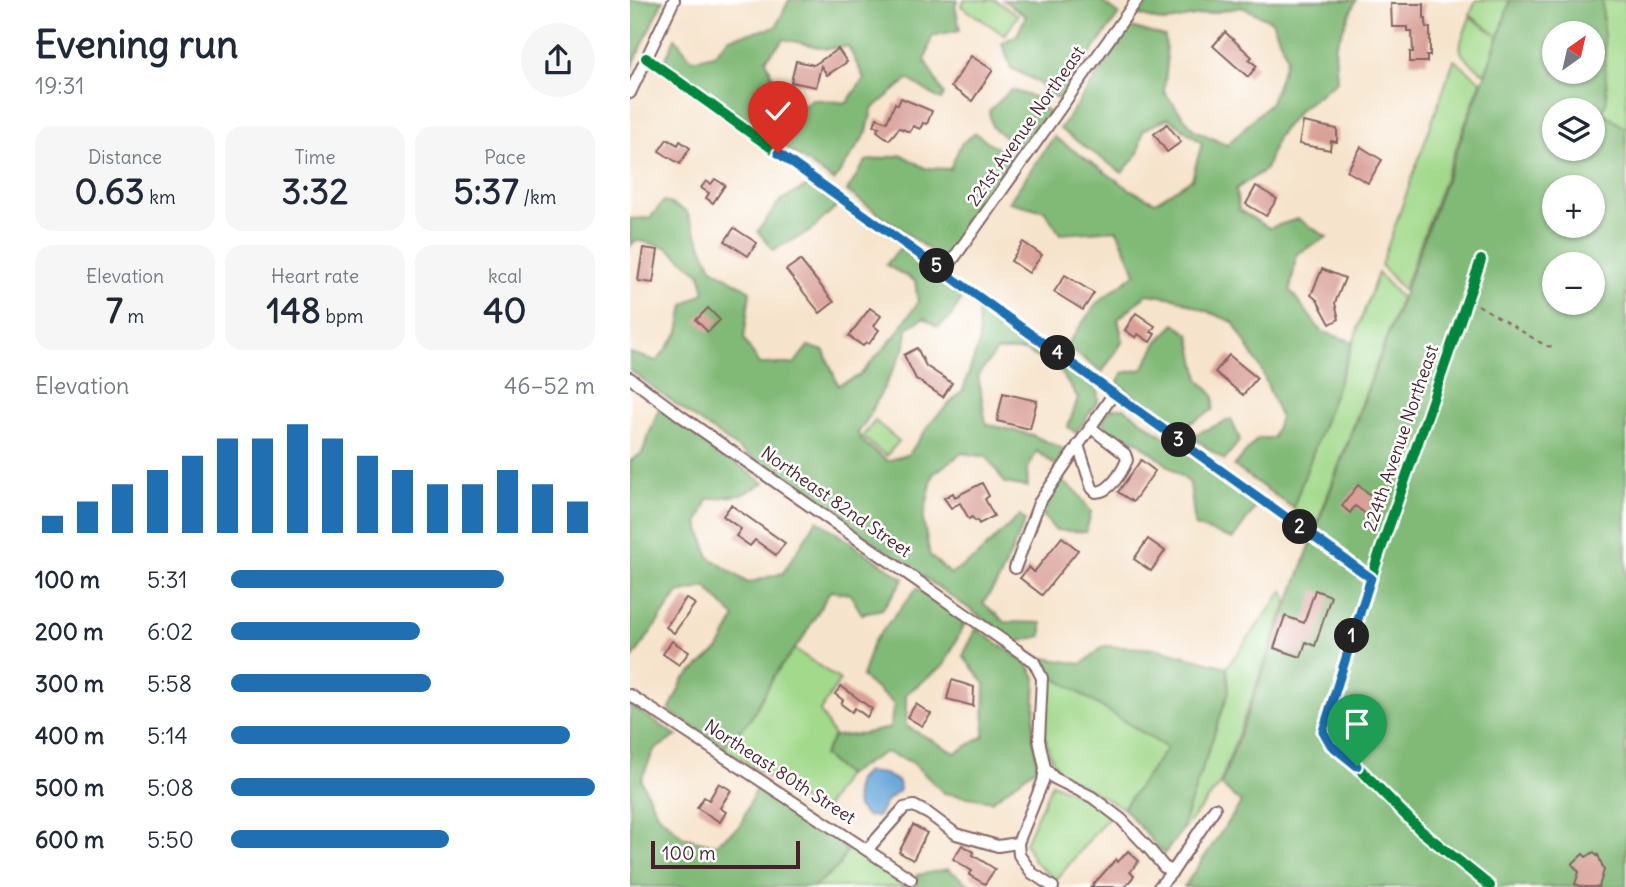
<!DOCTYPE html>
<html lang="en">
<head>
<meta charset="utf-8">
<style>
  :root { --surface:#fff; --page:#f6f6f7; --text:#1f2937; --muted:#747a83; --accent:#1f6fb2 }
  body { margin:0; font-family:Delius,sans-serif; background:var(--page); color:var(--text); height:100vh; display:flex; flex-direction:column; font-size:26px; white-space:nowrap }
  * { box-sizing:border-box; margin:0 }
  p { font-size:23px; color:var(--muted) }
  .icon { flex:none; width:38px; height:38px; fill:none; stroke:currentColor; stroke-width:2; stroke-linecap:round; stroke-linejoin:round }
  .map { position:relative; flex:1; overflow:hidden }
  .drawer { display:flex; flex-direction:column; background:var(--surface); width:630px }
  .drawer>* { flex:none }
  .needle { width:46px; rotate:34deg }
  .tools { position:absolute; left:912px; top:21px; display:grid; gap:14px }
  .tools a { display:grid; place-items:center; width:63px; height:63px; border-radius:50%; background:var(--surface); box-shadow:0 2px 5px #0004; font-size:35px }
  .scale { position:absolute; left:21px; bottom:18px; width:149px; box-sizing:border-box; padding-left:7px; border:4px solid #4a1f2b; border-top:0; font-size:19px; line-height:24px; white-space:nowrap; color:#4a1f2b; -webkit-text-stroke:5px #fff; paint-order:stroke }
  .pin { position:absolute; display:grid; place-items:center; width:60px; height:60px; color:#fff; margin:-72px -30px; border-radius:50% 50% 50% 0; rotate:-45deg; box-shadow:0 0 7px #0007 }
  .pin .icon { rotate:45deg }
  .km { position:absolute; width:35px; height:35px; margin:-18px; border-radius:50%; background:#222; color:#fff; font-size:19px; line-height:35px; text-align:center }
  .round { display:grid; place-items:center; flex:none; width:74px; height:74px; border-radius:37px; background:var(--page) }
  .headline { display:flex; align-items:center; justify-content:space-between; height:119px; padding:0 35px }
  h1 { font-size:38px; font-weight:700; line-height:52px }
  .stats { display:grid; grid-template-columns:repeat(3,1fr); gap:10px; height:119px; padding:7px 35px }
  .stats div { display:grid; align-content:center; border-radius:18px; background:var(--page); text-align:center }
  .stats b { font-size:35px; font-weight:700 }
  .stats small { font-size:19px; font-weight:400 }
  .stats p { font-size:19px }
  .chart { height:196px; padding:14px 35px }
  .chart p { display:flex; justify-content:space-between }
  .chart svg { width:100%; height:126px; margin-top:7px; stroke:var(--accent); stroke-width:6 }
  ul { padding:0 35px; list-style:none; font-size:23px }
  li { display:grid; grid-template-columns:112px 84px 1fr; align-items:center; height:52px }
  li i { height:18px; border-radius:9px; background:var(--accent) }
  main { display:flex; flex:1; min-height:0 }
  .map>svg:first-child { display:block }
  .green { fill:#a2d98b; stroke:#767c5b; stroke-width:2 }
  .forest { fill:#81b977; stroke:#666c51; stroke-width:2; fill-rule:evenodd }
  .water { fill:#64a4d7; stroke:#576281; stroke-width:2 }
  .building { fill:#d9a098 }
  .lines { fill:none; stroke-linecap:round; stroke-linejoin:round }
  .minor-casing { stroke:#866463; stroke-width:14 }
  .path { stroke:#866463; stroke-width:2; stroke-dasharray:5 5; stroke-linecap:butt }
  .minor { stroke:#fff; stroke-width:10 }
  .cycleway-casing { stroke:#fff; stroke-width:15 }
  .cycleway { stroke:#00873e; stroke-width:10 }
  .route-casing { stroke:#fff; stroke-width:14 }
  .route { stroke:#1f6fb2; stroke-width:9 }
  .labels { text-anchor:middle; stroke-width:5; stroke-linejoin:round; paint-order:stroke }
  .street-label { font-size:18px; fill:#4a1f2b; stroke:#fff }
</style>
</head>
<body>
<main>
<section class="drawer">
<div class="headline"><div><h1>Evening run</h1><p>19:31</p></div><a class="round"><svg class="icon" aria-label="share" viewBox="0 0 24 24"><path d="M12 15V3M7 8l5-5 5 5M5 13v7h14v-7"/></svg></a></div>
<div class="stats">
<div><p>Distance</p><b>0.63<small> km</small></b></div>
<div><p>Time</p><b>3:32</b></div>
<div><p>Pace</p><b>5:37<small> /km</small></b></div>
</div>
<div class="stats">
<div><p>Elevation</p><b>7<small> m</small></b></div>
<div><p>Heart rate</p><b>148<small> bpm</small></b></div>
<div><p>kcal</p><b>40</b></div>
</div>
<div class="chart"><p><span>Elevation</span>46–52 m</p>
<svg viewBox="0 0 160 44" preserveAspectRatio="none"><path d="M5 44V38M15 44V33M25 44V27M35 44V22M45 44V17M55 44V11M65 44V11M75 44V6M85 44V11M95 44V17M105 44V22M115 44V27M125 44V27M135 44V22M145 44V27M155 44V33"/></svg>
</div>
<ul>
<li><b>100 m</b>5:31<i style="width:75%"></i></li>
<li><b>200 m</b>6:02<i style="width:52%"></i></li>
<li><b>300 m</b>5:58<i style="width:55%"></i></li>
<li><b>400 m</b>5:14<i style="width:93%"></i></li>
<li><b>500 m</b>5:08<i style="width:100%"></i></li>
<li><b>600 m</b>5:50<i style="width:60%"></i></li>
</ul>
</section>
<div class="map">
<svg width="996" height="887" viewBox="0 0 996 887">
  <rect width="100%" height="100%" fill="#fff"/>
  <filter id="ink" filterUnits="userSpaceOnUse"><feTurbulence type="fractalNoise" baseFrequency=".0143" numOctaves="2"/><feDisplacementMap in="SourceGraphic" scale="14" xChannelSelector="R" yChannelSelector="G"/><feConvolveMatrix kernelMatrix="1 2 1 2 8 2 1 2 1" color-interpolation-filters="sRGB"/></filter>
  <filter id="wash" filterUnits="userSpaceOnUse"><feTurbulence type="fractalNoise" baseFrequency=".00686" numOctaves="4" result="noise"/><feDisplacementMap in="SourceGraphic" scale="28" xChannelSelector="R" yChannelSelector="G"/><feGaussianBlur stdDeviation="1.57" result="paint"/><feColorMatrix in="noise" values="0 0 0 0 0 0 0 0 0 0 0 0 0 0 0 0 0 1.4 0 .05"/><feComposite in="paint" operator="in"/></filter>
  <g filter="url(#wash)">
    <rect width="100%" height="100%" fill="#f6e3cb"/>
    <g class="green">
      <polygon points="334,0 365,0 388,15 375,35 331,6"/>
      <path d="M846,0H880L869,37H868L855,74C823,50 827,53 840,17L868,36L840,15Z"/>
      <polygon points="972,0 996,0 996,396 962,303 963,144 977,99"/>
      <polygon points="824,60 851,81 773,290 751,265"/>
      <polygon points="748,273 771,298 686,526 663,508"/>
      <polygon points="245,421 269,441 256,456 232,437"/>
      <polygon points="653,591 657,602 589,786 550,833 599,691 597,667"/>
      <polygon points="164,649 210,680 190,711 204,736 193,755 216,775 192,813 93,747 120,720 145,674"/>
      <polygon points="419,674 537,748 493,808 430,773 419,753 414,730"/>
      <polygon points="422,783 463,802 479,816 426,880 404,861 395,843"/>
      <polygon points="217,849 275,887 183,887 209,866"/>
    </g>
    <g class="forest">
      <polygon points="0,0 33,0 0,71"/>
      <polygon points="159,0 328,0 325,5 330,30 302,36 295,61 314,95 311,100 278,79 242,109 237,132 204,181 148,142 162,113 182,99 217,103 234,78 218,46 197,49 154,39 136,59 149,95 120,122 35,61 45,38 62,60 84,55 99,38 146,27"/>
      <polygon points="373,0 469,0 489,14 428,100 406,81 381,68 372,43 387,35 396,16"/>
      <polygon points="520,0 726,0 705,47 707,81 670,109 647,137 636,169 606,189 609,210 639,228 668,219 697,237 667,254 660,290 691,331 723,342 663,508 604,466 628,438 643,438 650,417 631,369 603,322 545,298 517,294 488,319 493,341 472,372 436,346 467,303 506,273 487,230 430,234 415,211 379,202 424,137 501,190 525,202 562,179 572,143 538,118 513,130 508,154 492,173 430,129 501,27 535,37 537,64 534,92 564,130 597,145 641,102 657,57 642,21 612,7 533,22 509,15"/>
      <path d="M880,0H972L977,99L973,112L996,129V887H554L611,803L591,785L869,37ZM924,33H962V72H924ZM924,110H962V149H924ZM924,187H962V226H924ZM924,264H962V303H924Z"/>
      <polygon points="381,90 403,97 419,113 392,150 362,127 359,111"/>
      <polygon points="345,133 385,161 319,254 308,256 217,191 236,161 272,155 295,168 320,169 331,144"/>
      <polygon points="182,184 209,204 179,232 143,250 128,231 151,200"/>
      <polygon points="34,201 56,211 82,268 120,291 114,339 129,364 164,364 178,346 194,351 208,385 229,376 265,336 288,302 285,281 256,265 270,248 334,294 321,317 308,327 294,318 277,328 275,347 238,418 228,433 232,441 257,461 279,454 303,420 333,390 349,343 348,304 467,389 468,401 446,433 438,427 448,398 430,371 396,351 367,351 348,375 356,424 402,435 435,450 425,465 407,451 397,470 398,487 375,483 357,457 332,453 303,474 293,520 300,556 321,574 345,558 390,515 395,521 369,580 353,603 375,622 412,623 412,636 387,642 63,417 0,370 0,353 27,361 49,332 54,305 75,292 70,273 36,247 6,240 0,246 0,219 20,218"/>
      <polygon points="545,324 560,335 569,379 584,396 583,410 551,428 487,383 493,373 513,369 528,341"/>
      <polygon points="29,408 134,483 111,495 78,499 68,523 79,557 118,583 153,573 187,520 274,579 252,609 232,614 220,594 200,591 173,638 145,674 120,720 93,747 39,711 53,680 89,649 105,618 76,587 48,593 0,662 0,461 12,453"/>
      <polygon points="494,408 628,504 603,539 565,526 560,483 507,441 481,433 472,421 481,409"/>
      <polygon points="601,419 610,440 594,460 561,436"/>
      <polygon points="431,481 446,491 461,512 456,532 425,530 412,514"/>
      <polygon points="287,588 336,621 314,665 276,694 276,726 325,753 354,736 355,684 333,656 346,629 397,663 406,679 403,738 408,766 362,801 314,793 282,762 255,752 216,775 193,755 204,736 226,735 260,728 264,704 232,677 243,642"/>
      <polygon points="474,646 529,649 597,667 599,691 550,833 534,854 493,808 537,748 419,674 408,657 452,664"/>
      <polygon points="0,705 47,736 24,750 11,780 26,812 53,837 84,845 110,826 126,788 217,849 209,866 183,887 0,887"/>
      <polygon points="318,869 343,887 285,887 287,875"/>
    </g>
    <polygon class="water" points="236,772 254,774 269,782 270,790 257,800 247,817 236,816 227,807 225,792 228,780"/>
    <g id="blocks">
      <g class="building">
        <polygon points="761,4 794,4 794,18 796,18 796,28 800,28 800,56 797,56 797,62 780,62 780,52 783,52 782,31 777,31 777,27 762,27"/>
        <polygon points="595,32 622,57 619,60 627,66 618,77 583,46"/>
        <polygon points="208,49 217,62 197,75 191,66 186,87 161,82 166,61 184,65"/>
        <polygon points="341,56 363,70 342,101 321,87"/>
        <polygon points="271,98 302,111 297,124 293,123 290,129 283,126 280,132 269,128 259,140 247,131 249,127 244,125 247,118 257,122 265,103 268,105"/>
        <polygon points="673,122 707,129 707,142 701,141 700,150 669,144"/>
        <polygon points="537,124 551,142 537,152 524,134"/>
        <polygon points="37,139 48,145 50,141 60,148 50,164 29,151"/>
        <polygon points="731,147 752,160 738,183 717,171"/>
        <polygon points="85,179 95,185 83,203 76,198 79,193 71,188 76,181 81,184"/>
        <polygon points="626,186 647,199 636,216 616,204"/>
        <polygon points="104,228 127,243 118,256 95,241"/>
        <polygon points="393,242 412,255 399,273 381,261"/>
        <polygon points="13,248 28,250 23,283 8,281"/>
        <polygon points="170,260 204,302 190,313 156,270"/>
        <polygon points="692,269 715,278 705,303 709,319 700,324 687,300 681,295"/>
        <polygon points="435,275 464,293 453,310 424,292"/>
        <polygon points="78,308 90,320 78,332 66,320"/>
        <polygon points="240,308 251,316 244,326 249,330 239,344 236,342 233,346 219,336"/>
        <polygon points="506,313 525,326 521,332 525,334 520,342 508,334 506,338 495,330"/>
        <polygon points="287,348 296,366 322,383 313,397 286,379 274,355"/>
        <polygon points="599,355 627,378 613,395 585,372"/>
        <polygon points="373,393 407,401 400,429 367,421"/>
        <polygon points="511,460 525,471 503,502 488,492"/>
        <polygon points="352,483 359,496 355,499 364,516 349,524 347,520 345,521 342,517 339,519 330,503 321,508 314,498 323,493 325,497"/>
        <polygon points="728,485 747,500 736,514 725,506 720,513 712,506"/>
        <polygon points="101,505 155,543 146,555 125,540 120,546 106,536 111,529 93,516"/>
        <polygon points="432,537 448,550 412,595 390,578 399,567 404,572"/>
        <polygon points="518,539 535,551 521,571 504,559"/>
        <polygon points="685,590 701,596 685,646 676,642 671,657 644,648 655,616 674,623"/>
        <polygon points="56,598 65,604 44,633 36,627"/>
        <polygon points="42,641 59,652 49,665 33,654"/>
        <polygon points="322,680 344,687 343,706 317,699"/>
        <polygon points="211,686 242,709 237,717 225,708 222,712 211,704 213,700 205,694"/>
        <polygon points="286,704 301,714 292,726 277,717"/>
        <polygon points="89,783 101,790 90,808 96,812 90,822 67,808 74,797 79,800"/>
        <polygon points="283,825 297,833 283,860 269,852"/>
        <polygon points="332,845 344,852 343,855 365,869 355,884 339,875 342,871 323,859"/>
        <polygon points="498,851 509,861 500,872 504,876 495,887 461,887 486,859 488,862"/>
        <polygon points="964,852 967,856 968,855 974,870 969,887 954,887 945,884 949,872 942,864 953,854 956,857"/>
      </g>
    </g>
  </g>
  <g filter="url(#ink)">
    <use href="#blocks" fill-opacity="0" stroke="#866463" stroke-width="2"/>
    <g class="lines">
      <g class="minor-casing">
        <g id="minor">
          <polyline points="16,58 741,578"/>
          <polyline points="0,93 44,0"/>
          <polyline points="851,260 741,578 693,731 701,745 727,766 790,830 860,886"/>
          <polyline points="314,272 507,0"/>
          <polyline points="0,378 51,416 404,662 412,678 409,740 415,768 413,781 388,843 389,855 402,873 423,887"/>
          <path d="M448,445L462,488L466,492C480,492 492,472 497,460L495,454L460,427"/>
          <polyline points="385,568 409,503 484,393"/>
          <polyline points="0,695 281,879"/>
          <polyline points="415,768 424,778 462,797 491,819 521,851 534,867 543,871 585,808"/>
          <polyline points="237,850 274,808 284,806 299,814 326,834 368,846 388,843"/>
          <polyline points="529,887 543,871"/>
        </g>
      </g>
      <polyline class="path" points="848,305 916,346 926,347"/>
      <use href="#minor" class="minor"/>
      <g class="cycleway-casing">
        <g id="cycleway">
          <polyline points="16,58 741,578"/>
          <polyline points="851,260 741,578 693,731 701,745 727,766 790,830 860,886"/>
        </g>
      </g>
      <use href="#cycleway" class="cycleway"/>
    </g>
  </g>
  <g class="lines" filter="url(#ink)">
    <g class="route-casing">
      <polyline id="route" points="148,153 741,578 693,731 701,745 727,766"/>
    </g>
    <use href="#route" class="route"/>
  </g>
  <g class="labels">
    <g class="street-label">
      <text transform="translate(396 126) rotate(-55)" y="6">221st Avenue Northeast</text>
      <text transform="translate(771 438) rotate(-71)" y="6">224th Avenue Northeast</text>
      <text transform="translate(206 502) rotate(35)" y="6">Northeast 82nd Street</text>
      <text transform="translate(150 772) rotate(33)" y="6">Northeast 80th Street</text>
    </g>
  </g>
</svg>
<div class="tools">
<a><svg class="needle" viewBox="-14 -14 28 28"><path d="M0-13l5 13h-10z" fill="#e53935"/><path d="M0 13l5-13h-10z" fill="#747a83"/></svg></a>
<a><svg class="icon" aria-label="layers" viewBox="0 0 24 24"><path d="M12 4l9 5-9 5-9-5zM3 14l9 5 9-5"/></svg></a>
<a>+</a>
<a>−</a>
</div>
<div class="scale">100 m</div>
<div class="pin" style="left:727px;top:766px;background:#1e9e55"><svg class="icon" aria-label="arrive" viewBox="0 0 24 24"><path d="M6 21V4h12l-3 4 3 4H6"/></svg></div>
<div class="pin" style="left:148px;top:153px;background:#d93025"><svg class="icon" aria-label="check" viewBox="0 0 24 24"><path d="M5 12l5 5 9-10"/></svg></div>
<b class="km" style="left:722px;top:636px">1</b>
<b class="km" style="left:670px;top:527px">2</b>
<b class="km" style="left:549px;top:440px">3</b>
<b class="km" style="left:428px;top:353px">4</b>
<b class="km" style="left:307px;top:266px">5</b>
</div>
</main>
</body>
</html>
